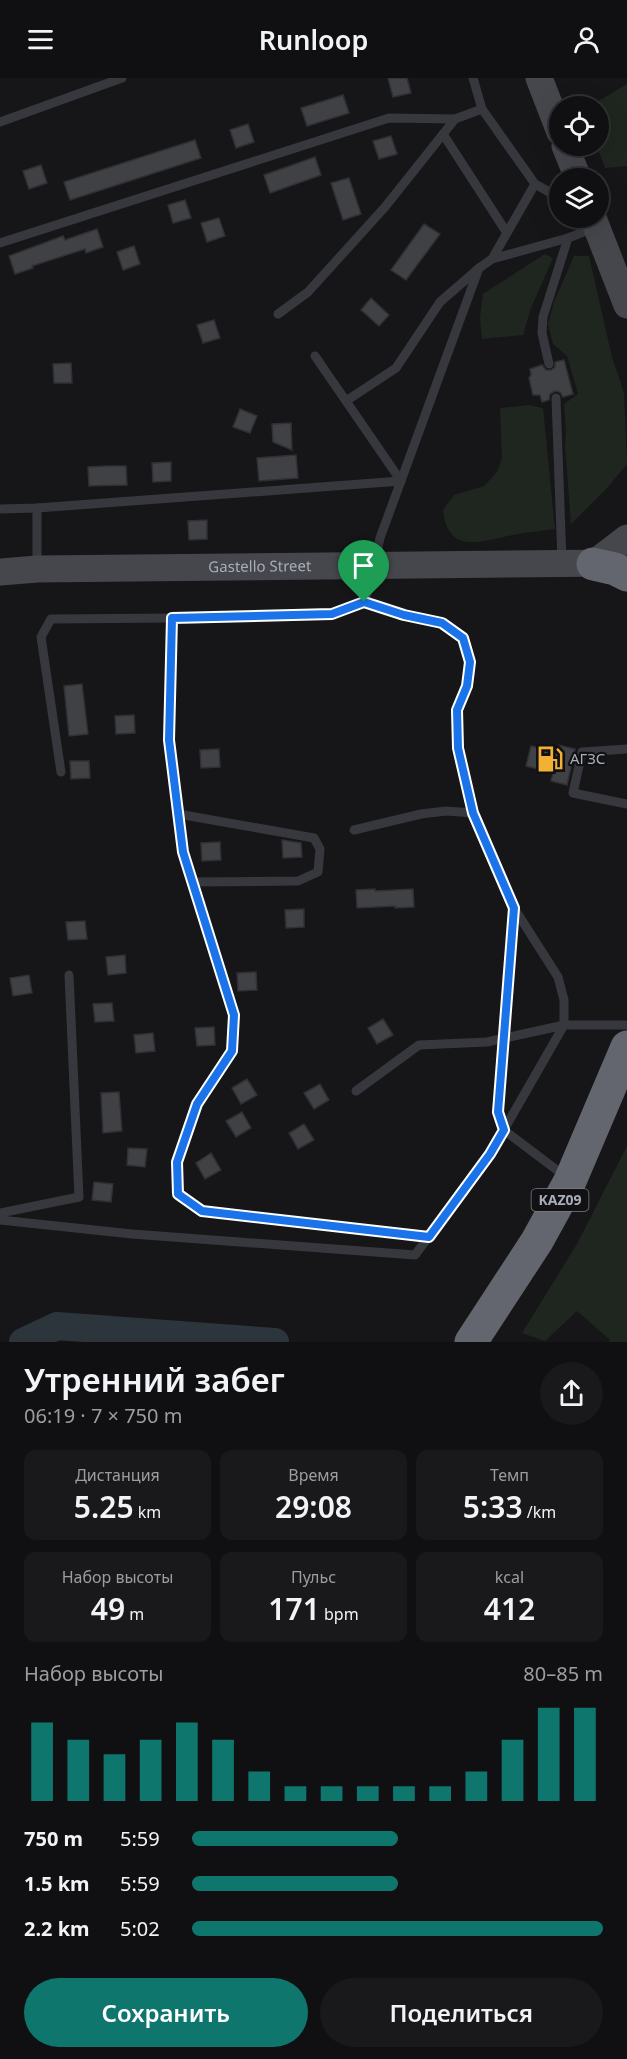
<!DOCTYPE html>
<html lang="ru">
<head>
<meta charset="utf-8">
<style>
  :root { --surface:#101012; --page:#19191b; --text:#f1f3f6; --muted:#9c9d9f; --line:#303032; --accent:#0f766e }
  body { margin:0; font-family:"Noto Sans",sans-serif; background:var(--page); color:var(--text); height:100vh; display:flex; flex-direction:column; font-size:22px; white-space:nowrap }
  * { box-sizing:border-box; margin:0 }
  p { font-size:20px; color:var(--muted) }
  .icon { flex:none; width:33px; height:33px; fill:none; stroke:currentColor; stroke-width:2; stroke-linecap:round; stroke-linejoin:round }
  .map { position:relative; height:1264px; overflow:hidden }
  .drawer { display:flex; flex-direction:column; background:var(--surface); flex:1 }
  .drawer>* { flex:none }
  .buttons { position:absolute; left:549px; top:18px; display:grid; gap:12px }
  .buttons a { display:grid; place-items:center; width:60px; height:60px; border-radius:50%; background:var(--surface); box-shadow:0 6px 24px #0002,0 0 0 2px var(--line); font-size:30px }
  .pin { position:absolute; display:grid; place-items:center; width:51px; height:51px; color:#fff; margin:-62px -26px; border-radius:50% 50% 50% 0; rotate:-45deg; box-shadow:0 0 6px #0007 }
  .pin .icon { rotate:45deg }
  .round { display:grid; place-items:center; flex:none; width:63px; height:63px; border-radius:32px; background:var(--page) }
  .overview { display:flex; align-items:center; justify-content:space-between; height:102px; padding:0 24px }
  h1 { font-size:33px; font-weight:600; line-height:45px }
  .metrics { display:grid; grid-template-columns:repeat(3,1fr); gap:9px; height:102px; padding:6px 24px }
  .metrics div { display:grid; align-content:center; border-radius:12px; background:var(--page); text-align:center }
  .metrics b { font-size:30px; font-weight:600 }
  .metrics small { font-size:16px; font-weight:400 }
  .metrics p { font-size:16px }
  .chart { height:168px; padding:12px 24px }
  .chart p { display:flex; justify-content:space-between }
  .chart svg { width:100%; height:108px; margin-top:6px; stroke:var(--accent); stroke-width:6 }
  .button { display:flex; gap:12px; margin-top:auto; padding:12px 24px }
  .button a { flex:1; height:69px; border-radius:36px; background:var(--accent); color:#fff; font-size:24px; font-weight:600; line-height:69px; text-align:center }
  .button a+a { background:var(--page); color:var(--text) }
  ul { padding:0 24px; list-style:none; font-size:20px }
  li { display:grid; grid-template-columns:96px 72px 1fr; align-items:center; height:45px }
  li i { height:15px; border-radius:8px; background:var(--accent) }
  header { display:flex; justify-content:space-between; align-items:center; height:78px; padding:0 24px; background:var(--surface); font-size:27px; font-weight:600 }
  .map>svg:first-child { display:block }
  .green { fill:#1e261f }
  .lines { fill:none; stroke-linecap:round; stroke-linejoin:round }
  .river { stroke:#2c353c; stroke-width:28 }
  .building { fill:#404145; stroke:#303034; stroke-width:1.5 }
  .lane { stroke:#37383d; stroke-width:9 }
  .secondary { stroke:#45474d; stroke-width:27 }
  .highway { stroke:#63666e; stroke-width:33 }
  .route-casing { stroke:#fff; stroke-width:12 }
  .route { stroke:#1a73e8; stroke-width:8 }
  .labels { text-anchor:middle; stroke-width:4.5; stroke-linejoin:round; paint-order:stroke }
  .shield { fill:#111113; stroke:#7b7e86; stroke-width:1.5 }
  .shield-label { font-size:14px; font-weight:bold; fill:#a8adb8 }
  .street-label { font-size:15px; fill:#a8adb8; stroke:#111113 }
  .poi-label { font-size:15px; fill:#a8adb8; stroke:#111113; text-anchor:start }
</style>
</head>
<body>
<header><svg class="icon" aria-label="menu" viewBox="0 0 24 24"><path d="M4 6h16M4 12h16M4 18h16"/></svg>Runloop<svg class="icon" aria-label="person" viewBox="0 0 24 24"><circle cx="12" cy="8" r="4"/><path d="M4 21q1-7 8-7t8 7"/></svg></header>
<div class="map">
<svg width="627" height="1264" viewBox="0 0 627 1264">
  <rect width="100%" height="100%" fill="#161618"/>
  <g class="green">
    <polygon points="627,6 627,88 605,90 597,68 598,68 598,28 590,28"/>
    <polygon points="545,176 553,180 531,230 523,257 482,261 480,239 483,216"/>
    <polygon points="574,178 589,178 612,279 624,315 627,386 606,411 571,446 565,367 566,355 564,326 578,316 567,278 553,266 548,246 554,224"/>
    <path d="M529,327L543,330L555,451C541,453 527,454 513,457C482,463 448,478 443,432L454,417L484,408L497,394L502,380L500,330Z"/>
    <polygon points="627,1068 627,1264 609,1264 610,1262 577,1233 545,1263 522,1255 577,1166"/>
  </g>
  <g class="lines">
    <polyline class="river" points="23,1264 57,1248 275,1264"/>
  </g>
  <g class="building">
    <polygon points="388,0 407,0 411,15 393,19"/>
    <polygon points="343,17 349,35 307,48 301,30"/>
    <polygon points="248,46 254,64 236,70 230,52"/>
    <polygon points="391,58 397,76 379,81 373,63"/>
    <polygon points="195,62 201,80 70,122 64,104"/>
    <polygon points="315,79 321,97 270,115 264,97"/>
    <polygon points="41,87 47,105 29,111 23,93"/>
    <polygon points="349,100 361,136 343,142 331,105"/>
    <polygon points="185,122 191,140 173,145 168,127"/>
    <polygon points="219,140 225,158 207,164 201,145"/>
    <polygon points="424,146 440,156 406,202 391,192"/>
    <polygon points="97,151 103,169 86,175 85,171 32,188 33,190 15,196 9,178 63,158 65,162"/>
    <polygon points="134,168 140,186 123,192 117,174"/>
    <polygon points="371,220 389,237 379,248 361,232"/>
    <polygon points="214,242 220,260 203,265 197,247"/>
    <polygon points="564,282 573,316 563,319 560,314 555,313 550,316 549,322 542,324 540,317 533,317 529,300 531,297 530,291 542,287 546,292 551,292 555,289 555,284"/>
    <polygon points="71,285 72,305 54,305 53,286"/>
    <polygon points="240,331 257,338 250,355 233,349"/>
    <polygon points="291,345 292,372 273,364 272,346"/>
    <polygon points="296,377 298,400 259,403 257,380"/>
    <polygon points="171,384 171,403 153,404 152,385"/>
    <polygon points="107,388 126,388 127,407 89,408 88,389"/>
    <polygon points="207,442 207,461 189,462 188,443"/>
    <polygon points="82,606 88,656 69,658 64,608"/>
    <polygon points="134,637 135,655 116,656 115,638"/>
    <polygon points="558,667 575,671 567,707 551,703 553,695 526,688 531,668 556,674"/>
    <polygon points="219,671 220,689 201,690 200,672"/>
    <polygon points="70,683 89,683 90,700 71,701"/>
    <polygon points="282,762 301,765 302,779 283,780"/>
    <polygon points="220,764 221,782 202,783 201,765"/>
    <polygon points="375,811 375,813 413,811 414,829 395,830 395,828 357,830 356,812"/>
    <polygon points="304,831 304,849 286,850 285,832"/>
    <polygon points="85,843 87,861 68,862 66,844"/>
    <polygon points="125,877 126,895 108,897 106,879"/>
    <polygon points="256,894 257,912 238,913 237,895"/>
    <polygon points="29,897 32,915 13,918 10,900"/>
    <polygon points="112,925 114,943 95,944 93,926"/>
    <polygon points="383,941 393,957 377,966 368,950"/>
    <polygon points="214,949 215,967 197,968 195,950"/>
    <polygon points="153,955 155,973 136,975 134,957"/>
    <polygon points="247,1001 257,1017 241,1026 232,1010"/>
    <polygon points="320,1006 329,1022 314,1031 304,1015"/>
    <polygon points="119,1014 122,1053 103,1055 101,1015"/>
    <polygon points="242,1034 251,1050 236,1059 226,1043"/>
    <polygon points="304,1046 314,1062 298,1071 289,1055"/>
    <polygon points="128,1070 147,1071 145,1089 127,1087"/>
    <polygon points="211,1075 221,1092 205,1101 196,1085"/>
    <polygon points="94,1104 113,1106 111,1124 92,1122"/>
  </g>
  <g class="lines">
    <g class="lane">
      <polyline points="473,0 482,31"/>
      <polyline points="0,44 122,0"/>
      <polyline points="443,56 507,155"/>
      <polyline points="535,106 551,115 560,117"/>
      <polyline points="0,165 389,40 455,41 482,31 535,106 492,181 568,160"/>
      <polyline points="278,236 308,214 385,129 455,41"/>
      <polyline points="315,278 401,403"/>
      <polyline points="549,286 542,255 543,239 568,160 594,150"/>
      <polyline points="556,320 562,483"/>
      <polyline points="346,323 396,290 440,224 478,191"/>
      <polyline points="37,430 37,489"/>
      <polyline points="0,431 37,430 401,403"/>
      <polyline points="365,524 404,537 442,545 463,560 470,584 467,608 457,632 458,670 473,735 514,830 498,1034 504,1052 566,1099"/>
      <polyline points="627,671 582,674 573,715 627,726"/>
      <polyline points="61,694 41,559 51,541 173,540"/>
      <polyline points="178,736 314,760 320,771 318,794 298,803 192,804"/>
      <polyline points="354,752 421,736 446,733 473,735"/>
      <polyline points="356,1013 419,967 487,964 564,947 627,947"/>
      <polyline points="0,1135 79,1119 69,897"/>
      <polyline points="0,1142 132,1156 415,1177 490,1076 564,947 564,922 558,899 514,830"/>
      <polyline points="429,1159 202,1133 179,1116 177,1084 197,1026 232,973 234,937 183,774 169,662 173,540 332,536 365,524 380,460 479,190 492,181"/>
    </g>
    <g class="secondary">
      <polyline points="539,0 560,54"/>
      <polyline points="565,68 578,100"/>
      <polyline points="593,140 627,227"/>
      <polyline points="593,486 627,460"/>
      <path id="s1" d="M0,494L37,491L614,485"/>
    </g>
    <g class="highway">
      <polyline points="593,486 615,491 627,497"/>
      <polyline points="471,1264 537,1163 570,1103 627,969"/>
    </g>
  </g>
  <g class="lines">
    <g class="route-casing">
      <polygon id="route" points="364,524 404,537 442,545 463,560 470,584 467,608 457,632 458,670 473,735 514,830 498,1034 504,1052 490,1076 429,1159 202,1133 178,1116 177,1084 197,1026 232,973 234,937 183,774 169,662 172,540 332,536"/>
    </g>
    <use href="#route" class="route"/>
  </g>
  <defs>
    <g id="fuel-bare" transform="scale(2.07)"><path d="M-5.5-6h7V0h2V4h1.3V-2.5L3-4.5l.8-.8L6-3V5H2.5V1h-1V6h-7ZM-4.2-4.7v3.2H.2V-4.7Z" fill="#f2b134" stroke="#111113" stroke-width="2.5" paint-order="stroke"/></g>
  </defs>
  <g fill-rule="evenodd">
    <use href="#fuel-bare" x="550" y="681"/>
  </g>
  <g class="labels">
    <rect class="shield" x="531.5" y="1111" width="57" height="22" rx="4.5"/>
    <g class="shield-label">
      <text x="560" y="1127">KAZ09</text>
    </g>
    <g class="street-label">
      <text dy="5" stroke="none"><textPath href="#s1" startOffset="260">Gastello Street</textPath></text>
    </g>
    <g class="poi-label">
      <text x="570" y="686">АГЗС</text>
    </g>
  </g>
</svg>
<div class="buttons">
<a><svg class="icon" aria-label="locate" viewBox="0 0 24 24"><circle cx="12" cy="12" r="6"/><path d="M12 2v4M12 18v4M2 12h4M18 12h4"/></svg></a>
<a><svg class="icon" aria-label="layers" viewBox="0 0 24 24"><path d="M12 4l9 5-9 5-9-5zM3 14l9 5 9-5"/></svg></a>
</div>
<div class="pin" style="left:364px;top:524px;background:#1e9e55"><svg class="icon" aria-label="arrive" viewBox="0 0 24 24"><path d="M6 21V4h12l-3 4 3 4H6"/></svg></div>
</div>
<section class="drawer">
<div class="overview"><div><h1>Утренний забег</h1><p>06:19 · 7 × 750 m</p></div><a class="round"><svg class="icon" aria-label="share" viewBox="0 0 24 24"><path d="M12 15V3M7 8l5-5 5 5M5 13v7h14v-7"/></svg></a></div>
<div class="metrics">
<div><p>Дистанция</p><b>5.25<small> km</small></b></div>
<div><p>Время</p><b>29:08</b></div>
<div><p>Темп</p><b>5:33<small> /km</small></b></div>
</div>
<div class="metrics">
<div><p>Набор высоты</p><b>49<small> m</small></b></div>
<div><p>Пульс</p><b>171<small> bpm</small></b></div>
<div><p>kcal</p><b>412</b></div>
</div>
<div class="chart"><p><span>Набор высоты</span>80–85 m</p>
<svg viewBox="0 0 160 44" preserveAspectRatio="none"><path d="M5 44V12M15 44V19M25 44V25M35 44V19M45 44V12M55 44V19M65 44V32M75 44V38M85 44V38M95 44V38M105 44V38M115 44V38M125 44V32M135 44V19M145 44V6M155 44V6"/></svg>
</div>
<ul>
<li><b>750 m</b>5:59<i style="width:50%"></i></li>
<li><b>1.5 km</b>5:59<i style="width:50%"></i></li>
<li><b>2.2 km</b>5:02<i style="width:100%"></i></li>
</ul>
<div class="button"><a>Сохранить</a><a>Поделиться</a></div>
</section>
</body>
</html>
